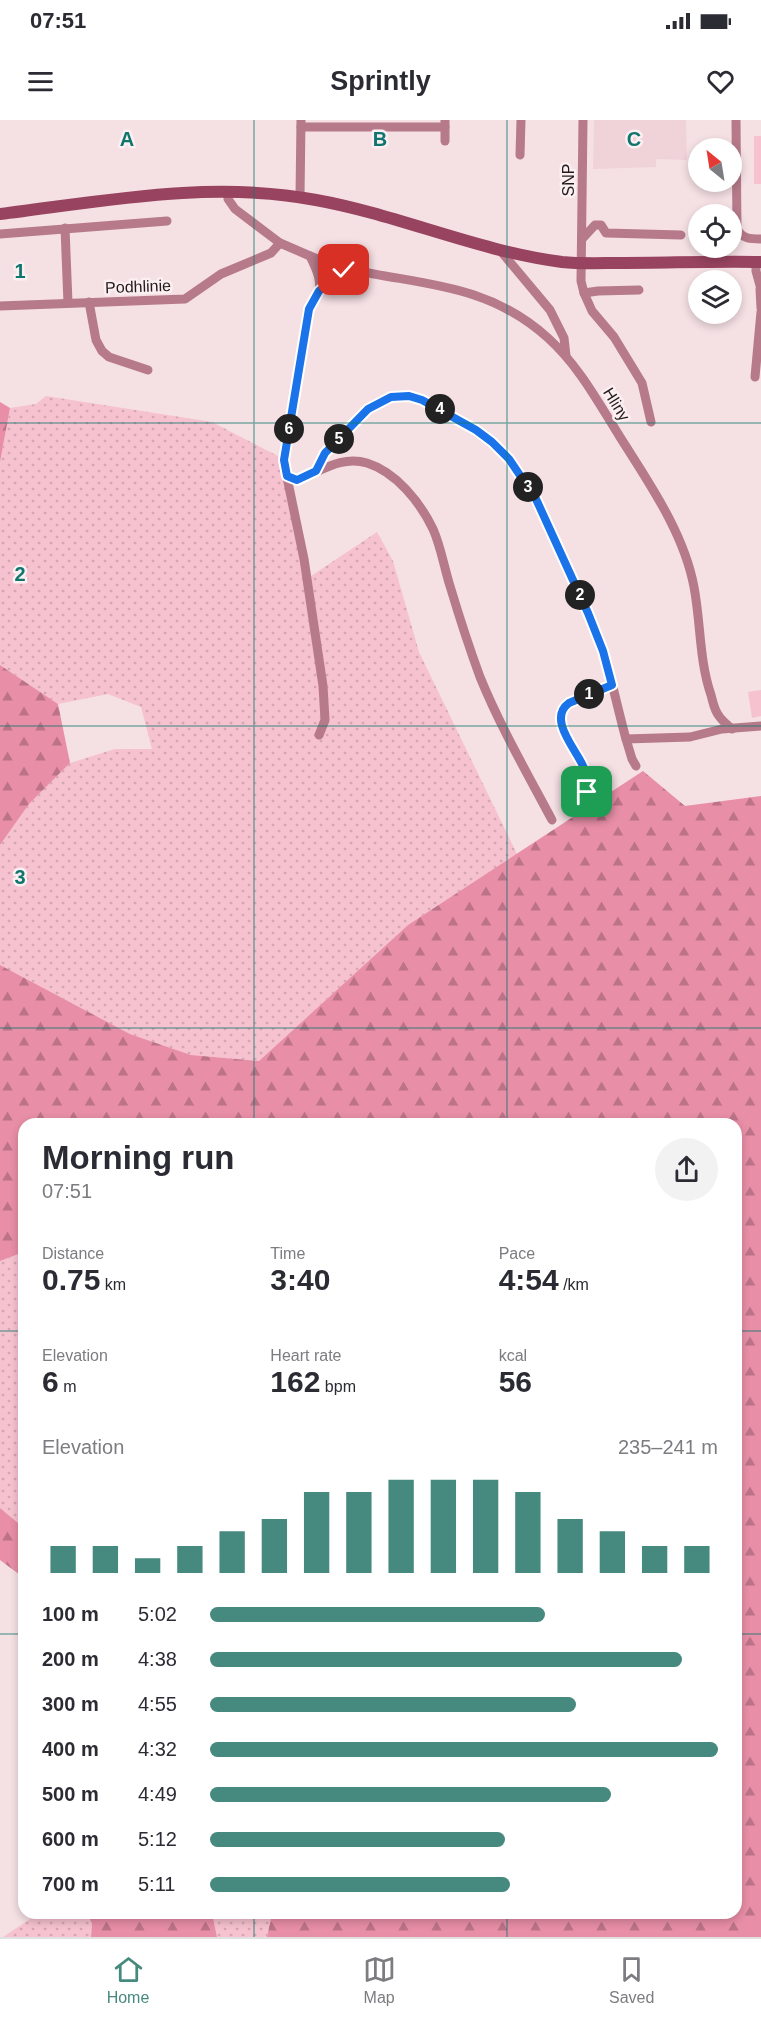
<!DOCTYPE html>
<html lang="en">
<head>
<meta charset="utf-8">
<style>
  :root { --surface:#fff; --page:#f2f2f3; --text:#2b2b33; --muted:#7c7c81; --line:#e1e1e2; --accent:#468a7f }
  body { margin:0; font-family:Helvetica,sans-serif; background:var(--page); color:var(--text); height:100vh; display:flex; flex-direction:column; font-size:22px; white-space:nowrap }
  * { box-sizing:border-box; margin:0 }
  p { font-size:20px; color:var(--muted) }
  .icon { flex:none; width:33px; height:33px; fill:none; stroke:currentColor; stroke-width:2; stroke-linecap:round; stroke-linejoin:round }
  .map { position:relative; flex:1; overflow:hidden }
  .side { position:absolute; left:18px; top:998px; width:724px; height:801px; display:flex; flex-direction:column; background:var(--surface); border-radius:18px; box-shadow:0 3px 9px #0003 }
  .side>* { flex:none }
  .needle { width:39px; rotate:330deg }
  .controls { position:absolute; left:688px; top:18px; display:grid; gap:12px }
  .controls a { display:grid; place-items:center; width:54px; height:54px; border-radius:50%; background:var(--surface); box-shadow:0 3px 9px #0003; font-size:30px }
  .pin { position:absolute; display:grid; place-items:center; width:51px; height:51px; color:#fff; margin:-26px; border-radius:12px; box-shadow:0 3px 9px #0006 }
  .km { position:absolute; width:30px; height:30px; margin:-15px; border-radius:50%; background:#222; color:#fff; font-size:16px; line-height:30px; text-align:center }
  .round { display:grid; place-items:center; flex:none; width:63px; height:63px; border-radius:32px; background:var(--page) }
  .headline { display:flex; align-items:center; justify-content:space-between; height:102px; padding:0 24px }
  h1 { font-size:33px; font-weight:600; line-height:45px }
  .figures { display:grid; grid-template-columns:repeat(3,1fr); gap:9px; height:102px; padding:6px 24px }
  .figures div { display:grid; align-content:center }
  .figures b { font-size:30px; font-weight:600 }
  .figures small { font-size:16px; font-weight:400 }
  .figures p { font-size:16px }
  .chart { height:168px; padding:12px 24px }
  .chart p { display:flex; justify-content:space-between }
  .chart svg { width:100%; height:108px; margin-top:6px; stroke:var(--accent); stroke-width:6 }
  ul { padding:0 24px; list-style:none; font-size:20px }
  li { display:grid; grid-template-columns:96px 72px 1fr; align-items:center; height:45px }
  li i { height:15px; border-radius:8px; background:var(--accent) }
  .status { display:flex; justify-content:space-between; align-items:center; height:42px; padding:0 30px; background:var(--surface); direction:ltr }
  .status svg { height:16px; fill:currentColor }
  header { display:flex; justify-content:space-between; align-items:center; height:78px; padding:0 24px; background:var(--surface); font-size:27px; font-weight:600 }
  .menu { display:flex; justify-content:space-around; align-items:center; height:84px; border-top:2px solid var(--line); background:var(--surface); font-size:16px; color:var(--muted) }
  .menu a { display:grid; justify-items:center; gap:3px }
  .menu .active { color:var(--accent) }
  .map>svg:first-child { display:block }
  .built { fill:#f0d2d9 }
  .grass { fill:url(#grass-dots) }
  .forest { fill:url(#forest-firs) }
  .pitch { fill:#f6c2cf }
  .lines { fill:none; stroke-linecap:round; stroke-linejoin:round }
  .minor { stroke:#b67a8a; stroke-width:9 }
  .secondary { stroke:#98435f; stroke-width:12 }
  .route-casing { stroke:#fff; stroke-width:12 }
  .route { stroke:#1a73e8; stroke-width:8 }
  .grid { fill:none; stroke:#0f766e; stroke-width:1.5; stroke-opacity:0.55 }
  .labels { text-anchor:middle; stroke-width:5; stroke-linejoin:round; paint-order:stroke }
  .street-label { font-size:16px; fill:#221a1c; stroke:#fceff2 }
  .grid-label { font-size:20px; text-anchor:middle; font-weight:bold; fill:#0f766e; stroke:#fceff2; stroke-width:5; stroke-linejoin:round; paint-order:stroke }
</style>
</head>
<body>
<div class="status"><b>07:51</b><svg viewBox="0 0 49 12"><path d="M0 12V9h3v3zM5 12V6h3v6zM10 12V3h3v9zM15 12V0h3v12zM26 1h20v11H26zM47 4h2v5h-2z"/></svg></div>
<header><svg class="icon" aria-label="menu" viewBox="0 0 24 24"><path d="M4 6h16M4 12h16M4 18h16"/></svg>Sprintly<svg class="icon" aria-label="heart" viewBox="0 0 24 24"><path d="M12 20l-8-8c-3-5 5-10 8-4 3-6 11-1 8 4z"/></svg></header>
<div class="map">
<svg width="761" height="1817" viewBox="0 0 761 1817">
  <defs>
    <pattern id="grass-dots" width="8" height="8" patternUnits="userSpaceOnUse" patternTransform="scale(1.5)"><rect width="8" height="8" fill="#f6c2cf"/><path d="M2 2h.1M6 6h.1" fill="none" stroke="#d3a6b1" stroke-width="1.8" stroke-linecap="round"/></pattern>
    <pattern id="forest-firs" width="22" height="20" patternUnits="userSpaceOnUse" patternTransform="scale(1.5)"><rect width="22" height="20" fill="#e88ea7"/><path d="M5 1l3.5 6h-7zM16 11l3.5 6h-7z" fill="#bc7387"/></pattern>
  </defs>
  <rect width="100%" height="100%" fill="#f5e0e4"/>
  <polygon class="built" points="594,0 686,0 687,40 656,39 656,47 593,49"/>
  <g class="grass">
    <polygon points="46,276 212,302 278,336 308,458 377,412 393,441 419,532 517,734 408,805 259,941 191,935 130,914 0,845 0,725 29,684 70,643 115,629 152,629 141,587 108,574 58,584 0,545 0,342 10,288 36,284"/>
    <polygon points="24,1132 24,1408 0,1388 0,1141"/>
    <polygon points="39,1793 87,1793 92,1804 91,1817 3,1817"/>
    <polygon points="212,1793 272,1793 267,1817 217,1817"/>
  </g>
  <g class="forest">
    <polygon points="0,282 10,288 0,342"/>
    <polygon points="0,545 58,584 70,643 29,684 0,725"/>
    <polygon points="643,651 685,686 761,676 761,1817 267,1817 272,1793 736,1792 736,1004 24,1004 24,1132 0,1141 0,845 130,914 191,935 259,941 408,805"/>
    <polygon points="0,1388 24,1408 24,1458 0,1440"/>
    <polygon points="87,1793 212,1793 217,1817 91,1817 92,1804"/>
  </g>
  <g class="pitch">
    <rect x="754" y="16" width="7" height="48"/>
    <polygon points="761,570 761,596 752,598 748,572"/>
  </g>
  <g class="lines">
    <g class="minor">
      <polyline points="445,0 445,21"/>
      <polyline points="583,0 581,161 584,173 592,191 614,217 642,263 651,302"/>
      <path d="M736,0L737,109C742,119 751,119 761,119"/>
      <polyline points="301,7 445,7"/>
      <polyline points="520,35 521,0"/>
      <path d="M228,71V79L235,89L280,123L310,136C315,147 323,161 318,173C315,181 309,186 307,195L284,343L304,439L323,566L325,600L319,615"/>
      <polyline points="300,77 301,0"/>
      <polyline points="65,108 68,183"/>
      <polyline points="0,114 167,101"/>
      <polyline points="582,119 595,105 601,105 606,113 681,115"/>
      <polyline points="499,129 550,190 564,218 566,236"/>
      <path d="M310,136C361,158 421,157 474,175C501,184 527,199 548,218C579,246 598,282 620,317C649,363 684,413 694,467C701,504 699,540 711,575C713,582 714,590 719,596C722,601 728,605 732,609"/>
      <polyline points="756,142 756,151 761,169"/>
      <polyline points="760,169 761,188"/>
      <polyline points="319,171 337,154 351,148"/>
      <polyline points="584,173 598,171 639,170"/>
      <polyline points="89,182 96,220 102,231 109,237 148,250"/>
      <polyline points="0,186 185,179 221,154 271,133 280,123"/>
      <polyline points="755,257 761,192"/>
      <path d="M316,351L325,333L368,289C393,269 419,276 444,291C465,303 486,315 503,333C525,356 538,385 552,414C570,452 590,491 603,531C612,560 618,590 626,619L690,617L722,609L761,606"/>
      <path d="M287,356L297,360C320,352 341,335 367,343C396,352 420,382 433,409C441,427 444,447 450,466C459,496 469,527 480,557C500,606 527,653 552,700"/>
      <polyline points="626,619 632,639 636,646"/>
      <path d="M587,672C586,664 587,655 584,648C577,629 547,600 569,583L612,565"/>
    </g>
    <path class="secondary" d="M0,94C104,81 211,60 316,80C399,95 477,131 562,142C581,144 601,143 620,143C667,143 714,141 761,142"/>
  </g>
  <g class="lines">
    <g class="route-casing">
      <path id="route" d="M344,150L319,171L309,189L284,340L287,356L297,360L316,351L325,333L368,289L391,277L409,276L422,280L476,310L492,322L509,339L536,379L588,493L603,531L612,565L569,583C547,599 576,629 584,648C587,655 586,664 587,672"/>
    </g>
    <use href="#route" class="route"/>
  </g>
  <path class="grid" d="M254,0V1004M507,0V1004M0,303H761M0,606H761M0,908H761M0,1211H24M736,1211H761M0,1514H24M736,1514H761M254,1792V1817M507,1792V1817"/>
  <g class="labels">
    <g class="street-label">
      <text transform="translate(568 60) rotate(-90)" y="6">SNP</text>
      <text transform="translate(138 166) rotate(-2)" y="6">Podhlinie</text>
      <text transform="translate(617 284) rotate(58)" y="6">Hliny</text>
    </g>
  </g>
  <g class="grid-label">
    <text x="127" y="26">A</text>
    <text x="380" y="26">B</text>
    <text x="634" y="26">C</text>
    <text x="20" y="158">1</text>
    <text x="20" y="461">2</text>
    <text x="20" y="764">3</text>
  </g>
</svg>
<div class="controls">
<a><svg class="needle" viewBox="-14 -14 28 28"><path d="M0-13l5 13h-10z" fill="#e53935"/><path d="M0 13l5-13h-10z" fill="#7c7c81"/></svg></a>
<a><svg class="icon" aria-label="locate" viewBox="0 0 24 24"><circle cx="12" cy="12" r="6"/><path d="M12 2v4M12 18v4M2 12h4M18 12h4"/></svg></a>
<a><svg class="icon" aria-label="layers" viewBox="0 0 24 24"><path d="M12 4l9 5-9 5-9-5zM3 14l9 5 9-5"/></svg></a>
</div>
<div class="pin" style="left:587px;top:672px;background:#1e9e55"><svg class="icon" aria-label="arrive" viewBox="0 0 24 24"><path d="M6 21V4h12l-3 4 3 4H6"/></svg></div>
<div class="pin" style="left:344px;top:150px;background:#d93025"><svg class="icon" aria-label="check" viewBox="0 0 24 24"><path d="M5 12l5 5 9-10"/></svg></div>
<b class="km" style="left:589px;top:574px">1</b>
<b class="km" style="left:580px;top:475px">2</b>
<b class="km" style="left:528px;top:367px">3</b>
<b class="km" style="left:440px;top:289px">4</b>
<b class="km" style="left:339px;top:319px">5</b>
<b class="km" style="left:289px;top:309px">6</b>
<section class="side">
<div class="headline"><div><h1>Morning run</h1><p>07:51</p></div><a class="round"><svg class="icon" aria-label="share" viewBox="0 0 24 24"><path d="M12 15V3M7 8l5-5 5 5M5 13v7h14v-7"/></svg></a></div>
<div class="figures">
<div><p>Distance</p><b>0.75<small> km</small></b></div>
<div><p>Time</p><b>3:40</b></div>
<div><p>Pace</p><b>4:54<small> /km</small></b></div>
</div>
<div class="figures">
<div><p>Elevation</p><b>6<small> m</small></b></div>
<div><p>Heart rate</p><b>162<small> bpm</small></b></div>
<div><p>kcal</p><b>56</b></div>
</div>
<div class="chart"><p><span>Elevation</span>235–241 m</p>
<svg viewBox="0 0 160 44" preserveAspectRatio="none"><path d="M5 44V33M15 44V33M25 44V38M35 44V33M45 44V27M55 44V22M65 44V11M75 44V11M85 44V6M95 44V6M105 44V6M115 44V11M125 44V22M135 44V27M145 44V33M155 44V33"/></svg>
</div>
<ul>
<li><b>100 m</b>5:02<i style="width:66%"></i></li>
<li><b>200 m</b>4:38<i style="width:93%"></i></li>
<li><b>300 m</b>4:55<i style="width:72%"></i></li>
<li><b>400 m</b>4:32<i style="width:100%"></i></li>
<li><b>500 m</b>4:49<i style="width:79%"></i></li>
<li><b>600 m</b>5:12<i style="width:58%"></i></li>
<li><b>700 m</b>5:11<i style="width:59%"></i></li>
</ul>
</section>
</div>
<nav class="menu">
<a class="active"><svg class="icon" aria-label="home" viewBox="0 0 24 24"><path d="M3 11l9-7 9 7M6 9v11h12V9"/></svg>Home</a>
<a><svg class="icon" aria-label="map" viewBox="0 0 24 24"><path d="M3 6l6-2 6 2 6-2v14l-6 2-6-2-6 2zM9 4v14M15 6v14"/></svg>Map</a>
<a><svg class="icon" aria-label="saved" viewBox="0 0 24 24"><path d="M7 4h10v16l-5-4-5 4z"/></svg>Saved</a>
</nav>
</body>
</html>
